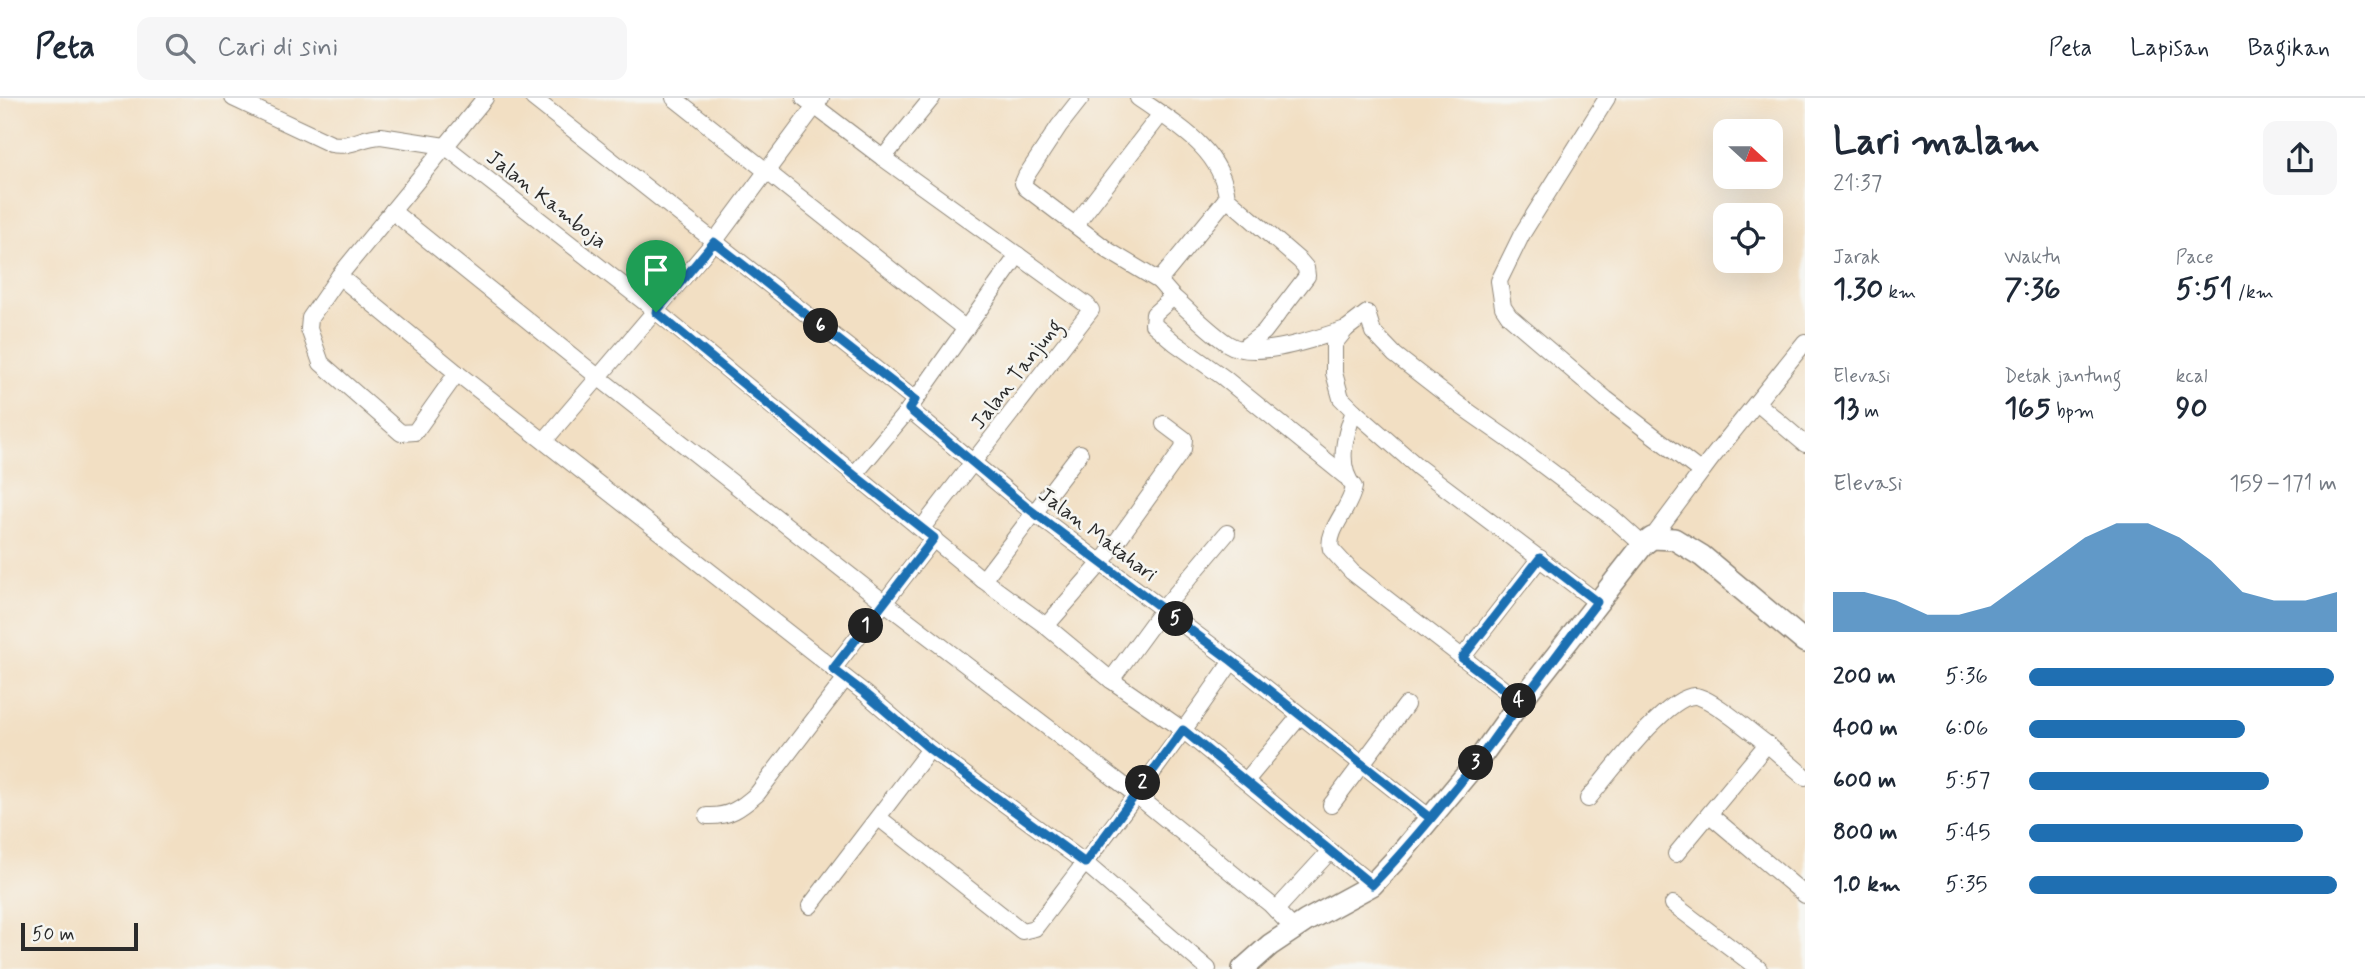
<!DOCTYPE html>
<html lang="id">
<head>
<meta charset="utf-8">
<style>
  :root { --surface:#fff; --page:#f6f6f7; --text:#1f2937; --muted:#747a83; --line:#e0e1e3; --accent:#1f6fb2 }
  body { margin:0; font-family:Mynerve,sans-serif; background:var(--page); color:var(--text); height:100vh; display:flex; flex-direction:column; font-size:26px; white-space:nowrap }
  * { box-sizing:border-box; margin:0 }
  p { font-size:23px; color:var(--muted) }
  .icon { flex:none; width:38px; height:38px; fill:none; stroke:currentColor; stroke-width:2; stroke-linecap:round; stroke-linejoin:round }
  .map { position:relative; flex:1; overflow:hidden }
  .drawer { display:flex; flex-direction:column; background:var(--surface); width:560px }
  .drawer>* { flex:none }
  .needle { width:46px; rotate:111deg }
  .buttons { position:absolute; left:1713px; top:21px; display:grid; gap:14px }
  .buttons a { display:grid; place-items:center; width:70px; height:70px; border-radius:14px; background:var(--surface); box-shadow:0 7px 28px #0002; font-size:35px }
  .scale { position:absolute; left:21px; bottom:18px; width:117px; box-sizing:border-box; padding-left:7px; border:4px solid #2b2b2b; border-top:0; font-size:19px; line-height:24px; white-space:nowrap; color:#2b2b2b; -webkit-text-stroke:5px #f6f6f2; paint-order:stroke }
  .pin { position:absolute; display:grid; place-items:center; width:60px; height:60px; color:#fff; margin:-72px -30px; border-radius:50% 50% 50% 0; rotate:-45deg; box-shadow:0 0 7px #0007 }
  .pin .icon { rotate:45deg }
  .km { position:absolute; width:35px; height:35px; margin:-18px; border-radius:50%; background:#222; color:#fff; font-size:19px; line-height:35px; text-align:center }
  .round { display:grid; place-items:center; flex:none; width:74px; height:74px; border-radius:14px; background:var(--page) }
  .overview { display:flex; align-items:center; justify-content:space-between; height:119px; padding:0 28px }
  h1 { font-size:38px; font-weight:700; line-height:52px }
  .figures { display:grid; grid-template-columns:repeat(3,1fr); gap:10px; height:119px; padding:7px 28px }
  .figures div { display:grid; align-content:center }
  .figures b { font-size:30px; font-weight:700 }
  .figures small { font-size:19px; font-weight:400 }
  .figures p { font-size:19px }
  .chart { height:196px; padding:14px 28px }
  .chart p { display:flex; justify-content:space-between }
  .chart svg { width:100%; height:126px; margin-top:7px; fill:var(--accent); opacity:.7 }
  ul { padding:0 28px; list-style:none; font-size:23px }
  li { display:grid; grid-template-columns:112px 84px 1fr; align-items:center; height:52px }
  li i { height:18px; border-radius:9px; background:var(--accent) }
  header { display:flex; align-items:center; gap:42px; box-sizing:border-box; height:98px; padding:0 35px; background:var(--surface); border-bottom:2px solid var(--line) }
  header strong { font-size:33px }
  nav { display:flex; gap:38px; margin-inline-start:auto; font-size:24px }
  .search { width:490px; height:63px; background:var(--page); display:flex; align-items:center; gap:18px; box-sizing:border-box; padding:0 24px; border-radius:14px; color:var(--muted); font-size:26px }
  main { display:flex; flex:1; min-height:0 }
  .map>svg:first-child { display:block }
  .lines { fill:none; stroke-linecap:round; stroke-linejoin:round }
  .street-casing { stroke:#8e8577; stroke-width:18 }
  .secondary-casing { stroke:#8e8577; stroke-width:24 }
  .street { stroke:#fff; stroke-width:16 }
  .secondary { stroke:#fff; stroke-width:21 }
  .route-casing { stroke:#fff; stroke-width:14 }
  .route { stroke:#1f6fb2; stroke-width:9 }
  .labels { text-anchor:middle; stroke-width:5; stroke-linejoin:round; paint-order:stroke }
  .street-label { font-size:21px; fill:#2b2b2b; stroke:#f6f6f2 }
</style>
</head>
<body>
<header>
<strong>Peta</strong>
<div class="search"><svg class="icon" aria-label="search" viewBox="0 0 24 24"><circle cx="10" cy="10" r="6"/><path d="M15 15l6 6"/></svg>Cari di sini</div>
<nav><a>Peta</a><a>Lapisan</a><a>Bagikan</a></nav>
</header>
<main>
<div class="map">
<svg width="1805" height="871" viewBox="0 0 1805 871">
  <rect width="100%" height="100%" fill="#f6f6f2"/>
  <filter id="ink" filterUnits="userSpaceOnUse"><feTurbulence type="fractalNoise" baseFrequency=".0143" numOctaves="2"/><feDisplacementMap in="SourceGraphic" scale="14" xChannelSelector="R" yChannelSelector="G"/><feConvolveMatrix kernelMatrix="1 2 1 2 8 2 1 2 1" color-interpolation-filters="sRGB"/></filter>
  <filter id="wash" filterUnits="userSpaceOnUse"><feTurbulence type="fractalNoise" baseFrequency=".00686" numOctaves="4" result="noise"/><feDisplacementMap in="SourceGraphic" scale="28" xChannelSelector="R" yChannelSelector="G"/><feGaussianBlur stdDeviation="1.57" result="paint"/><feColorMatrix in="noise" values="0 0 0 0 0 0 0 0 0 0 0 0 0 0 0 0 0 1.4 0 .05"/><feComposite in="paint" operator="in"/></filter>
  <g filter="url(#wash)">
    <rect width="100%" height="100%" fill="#f2dfc3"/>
  </g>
  <g filter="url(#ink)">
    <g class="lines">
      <g class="street-casing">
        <g id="street">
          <path d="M233,0L331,46C351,50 361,39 381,38L445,48L656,213L983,482L1046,528L1111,582L1183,632L1372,787"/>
          <polyline points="533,0 915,302"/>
          <polyline points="674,0 966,231"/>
          <polyline points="804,0 883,60 1087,207 1091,212 922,430"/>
          <polyline points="1081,0 1059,28 1026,78 1023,85 1026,90 1109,153 1159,183 1173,199 1154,216 1153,226 1175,245 1223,279 1345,378"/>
          <path d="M1138,0C1175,26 1222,51 1227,100L1159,183"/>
          <polyline points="1607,0 1522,136 1499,183 1503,209 1509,218 1606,301 1701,374"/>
          <polyline points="883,60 932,0"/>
          <polyline points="1227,100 1300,163 1306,170 1307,178 1264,234 1242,251"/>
          <polyline points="392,113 598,279 885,505 1135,696 1270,806 1294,831"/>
          <polyline points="1076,126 1161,16"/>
          <polyline points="339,178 457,275 866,596 930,651 1085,765 1208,871"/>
          <path d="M1173,199C1191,214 1208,233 1228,246C1255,263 1317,240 1346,231"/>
          <polyline points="457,275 415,334 401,335 321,265 309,231 310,220 339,178 485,0"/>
          <polyline points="1757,305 1805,346"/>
          <polyline points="909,311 1025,408 1232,563 1430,720"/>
          <polyline points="1354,313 1418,369 1597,504"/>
          <polyline points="544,343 714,144 821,0"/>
          <polyline points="854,377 909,311 1018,157"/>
          <polyline points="1652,440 1711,361 1805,244"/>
          <polyline points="983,482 1080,355"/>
          <polyline points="1046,528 1102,464 1183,351 1184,341 1164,326"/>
          <polyline points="1462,560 1540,460"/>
          <polyline points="833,571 934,440"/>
          <polyline points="1111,582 1163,511 1227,435"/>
          <path d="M1520,604L1352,474L1331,451C1326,432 1351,410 1354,389C1336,368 1345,337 1354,313L1341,300L1334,275V246L1346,231L1367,215L1373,234L1395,257L1462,309L1512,344L1614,421L1643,447"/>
          <polyline points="1250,678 1300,618"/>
          <path d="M1588,701C1606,680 1667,597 1695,598C1711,599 1753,636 1767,646"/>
          <polyline points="1331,707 1406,607"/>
          <polyline points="1710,717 1805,797"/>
          <path d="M707,718C729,719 741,710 757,696L845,581"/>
          <path d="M879,720L1022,833L1035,830C1102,742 1170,654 1232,563"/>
          <polyline points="1676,756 1767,646 1805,679"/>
          <polyline points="1673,806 1759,871"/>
          <polyline points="810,808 930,651"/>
          <polyline points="1276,812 1330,753"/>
        </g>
      </g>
      <g class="secondary-casing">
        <polyline id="secondary" points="1243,871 1270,847 1306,823 1372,787 1397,760 1477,664 1520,604 1643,447 1652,440 1674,441 1702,458 1805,544"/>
      </g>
      <use href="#street" class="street"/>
      <use href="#secondary" class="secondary"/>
    </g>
  </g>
  <g class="lines" filter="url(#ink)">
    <g class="route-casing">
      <path id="route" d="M656,214L854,377L934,440L833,571L866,596L930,651L1085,765L1183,632L1372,787C1455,700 1524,599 1597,504L1540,460L1462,560L1520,604L1477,664L1430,720L1232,563L1025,408L909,311L915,302L714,144L656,214"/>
    </g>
    <use href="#route" class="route"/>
  </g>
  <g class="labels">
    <g class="street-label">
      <text transform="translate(547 101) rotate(38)" y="7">Jalan Kamboja</text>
      <text transform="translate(1016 276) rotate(-52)" y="7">Jalan Tanjung</text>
      <text transform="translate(1098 436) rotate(37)" y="7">Jalan Matahari</text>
    </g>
  </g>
</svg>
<div class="buttons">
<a><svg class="needle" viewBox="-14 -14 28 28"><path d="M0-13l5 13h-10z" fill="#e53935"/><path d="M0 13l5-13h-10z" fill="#747a83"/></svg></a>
<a><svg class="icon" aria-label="locate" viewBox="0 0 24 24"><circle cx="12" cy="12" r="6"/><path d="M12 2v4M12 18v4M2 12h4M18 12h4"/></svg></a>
</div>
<div class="scale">50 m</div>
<div class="pin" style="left:656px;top:214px;background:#1e9e55"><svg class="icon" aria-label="arrive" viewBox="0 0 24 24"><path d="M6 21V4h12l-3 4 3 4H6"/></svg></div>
<b class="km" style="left:866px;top:528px">1</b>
<b class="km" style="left:1143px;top:685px">2</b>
<b class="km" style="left:1476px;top:665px">3</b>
<b class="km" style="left:1519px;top:603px">4</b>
<b class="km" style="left:1176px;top:521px">5</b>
<b class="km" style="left:821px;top:228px">6</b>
</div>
<section class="drawer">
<div class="overview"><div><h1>Lari malam</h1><p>21:37</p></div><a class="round"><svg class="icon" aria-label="share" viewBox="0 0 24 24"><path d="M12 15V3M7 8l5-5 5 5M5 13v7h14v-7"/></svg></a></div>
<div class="figures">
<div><p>Jarak</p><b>1.30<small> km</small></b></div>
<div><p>Waktu</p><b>7:36</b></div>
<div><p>Pace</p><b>5:51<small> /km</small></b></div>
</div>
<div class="figures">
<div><p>Elevasi</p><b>13<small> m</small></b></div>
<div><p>Detak jantung</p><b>165<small> bpm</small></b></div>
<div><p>kcal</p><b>90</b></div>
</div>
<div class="chart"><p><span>Elevasi</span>159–171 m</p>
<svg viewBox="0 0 160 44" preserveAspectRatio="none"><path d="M0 44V30L10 30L20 33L30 38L40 38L50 35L60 27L70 19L80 11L90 6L100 6L110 11L120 19L130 30L140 33L150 33L160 30V44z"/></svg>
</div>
<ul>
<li><b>200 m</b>5:36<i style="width:99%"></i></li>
<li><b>400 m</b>6:06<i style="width:70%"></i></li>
<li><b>600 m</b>5:57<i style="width:78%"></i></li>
<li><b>800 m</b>5:45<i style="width:89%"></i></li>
<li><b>1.0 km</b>5:35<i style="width:100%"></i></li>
</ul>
</section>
</main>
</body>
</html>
